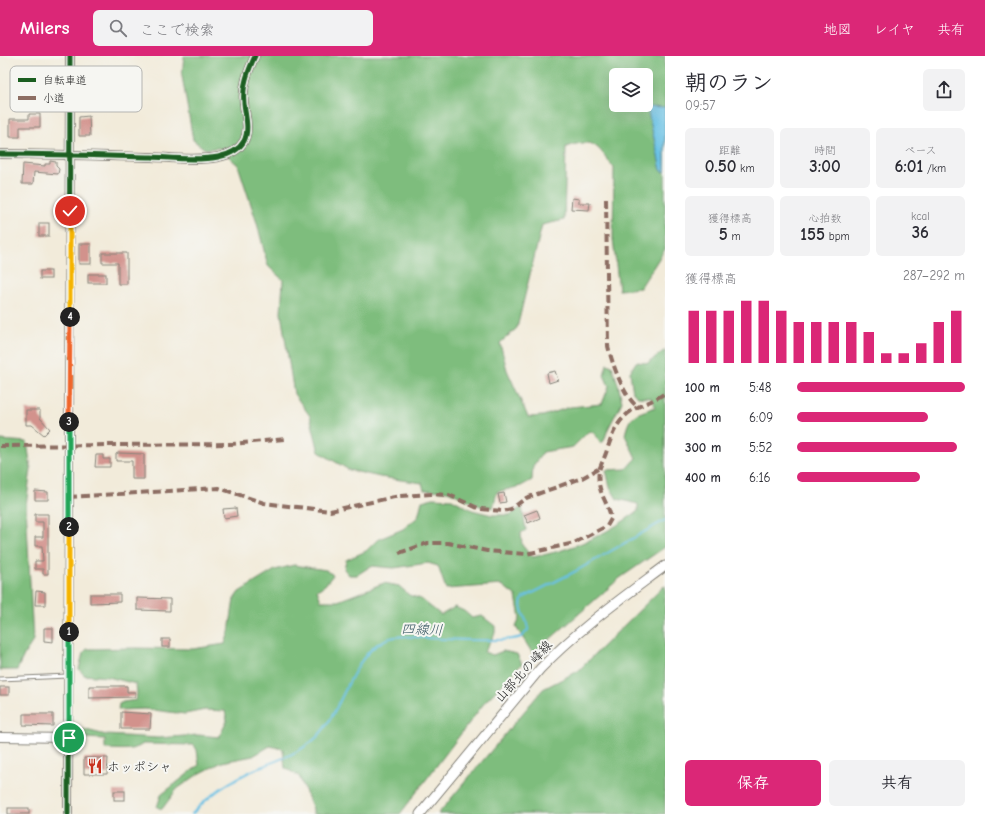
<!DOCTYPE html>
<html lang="ja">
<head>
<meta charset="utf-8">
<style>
  :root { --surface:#fff; --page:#f2f2f3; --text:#2b2b33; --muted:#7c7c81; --accent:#db2777 }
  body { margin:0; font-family:"Comic Neue","Klee One",sans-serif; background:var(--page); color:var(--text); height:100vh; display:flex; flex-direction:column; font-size:15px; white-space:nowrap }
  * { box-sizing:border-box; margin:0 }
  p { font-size:13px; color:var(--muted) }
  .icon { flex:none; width:22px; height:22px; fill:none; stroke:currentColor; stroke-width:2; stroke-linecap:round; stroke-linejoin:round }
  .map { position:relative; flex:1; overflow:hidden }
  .panel { display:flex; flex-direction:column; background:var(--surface); width:320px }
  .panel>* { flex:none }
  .fabs { position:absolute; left:609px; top:12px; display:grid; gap:8px }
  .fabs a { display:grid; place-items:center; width:44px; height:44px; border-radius:6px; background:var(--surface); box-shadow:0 4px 16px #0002; font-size:20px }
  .pin { position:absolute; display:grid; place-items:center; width:34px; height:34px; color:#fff; margin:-17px; border:2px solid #fff; border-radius:50%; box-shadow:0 1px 4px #0007 }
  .km { position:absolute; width:20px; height:20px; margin:-10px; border-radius:50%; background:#222; color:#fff; font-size:11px; line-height:20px; text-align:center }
  .round { display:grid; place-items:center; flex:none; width:42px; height:42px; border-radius:6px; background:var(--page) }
  .overview { display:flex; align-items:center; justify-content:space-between; height:68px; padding:0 20px }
  h1 { font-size:22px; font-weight:600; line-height:30px }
  .stats { display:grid; grid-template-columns:repeat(3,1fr); gap:6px; height:68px; padding:4px 20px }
  .stats div { display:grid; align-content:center; border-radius:6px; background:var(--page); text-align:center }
  .stats b { font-size:17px; font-weight:600 }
  .stats small { font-size:11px; font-weight:400 }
  .stats p { font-size:11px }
  .chart { height:112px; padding:8px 20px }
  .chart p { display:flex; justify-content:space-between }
  .chart svg { width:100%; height:72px; margin-top:4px; stroke:var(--accent); stroke-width:6 }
  .button { display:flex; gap:8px; margin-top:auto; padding:8px 20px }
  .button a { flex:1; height:46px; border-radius:6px; background:var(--accent); color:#fff; font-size:16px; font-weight:600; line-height:46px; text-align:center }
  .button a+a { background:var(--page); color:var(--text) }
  ul { padding:0 20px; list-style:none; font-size:13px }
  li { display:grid; grid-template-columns:64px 48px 1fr; align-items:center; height:30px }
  li i { height:10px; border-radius:5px; background:var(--accent) }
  header { display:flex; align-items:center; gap:24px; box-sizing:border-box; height:56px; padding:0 20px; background:var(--accent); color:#fff }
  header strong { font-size:19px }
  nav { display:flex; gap:22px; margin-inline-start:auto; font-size:14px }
  .search { width:280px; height:36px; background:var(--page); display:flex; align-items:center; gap:10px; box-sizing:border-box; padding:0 14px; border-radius:6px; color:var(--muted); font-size:15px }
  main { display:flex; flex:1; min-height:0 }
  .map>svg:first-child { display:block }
  .forest { fill:#7ebd7d; stroke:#4d6c4c; fill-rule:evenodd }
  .water { fill:#68c1e5; stroke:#426e80 }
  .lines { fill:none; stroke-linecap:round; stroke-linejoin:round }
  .stream { stroke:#68c1e5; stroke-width:2 }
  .building { fill:#d2928c }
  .service-casing { stroke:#87847b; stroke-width:5 }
  .tertiary-casing { stroke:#87847b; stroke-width:10 }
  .secondary-casing { stroke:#87847b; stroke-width:11 }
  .service { stroke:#fff; stroke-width:3 }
  .tertiary { stroke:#fff; stroke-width:8 }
  .secondary { stroke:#fff; stroke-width:9 }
  .quiet { stroke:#8d6e63; stroke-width:4; stroke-dasharray:8 4; stroke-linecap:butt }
  .cycleway-casing { stroke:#f6f6f2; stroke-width:8 }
  .cycleway { stroke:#1b5e20; stroke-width:5 }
  .split-1-casing { stroke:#fff; stroke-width:8 }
  .split-2-casing { stroke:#fff; stroke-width:8 }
  .split-3-casing { stroke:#fff; stroke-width:8 }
  .split-4-casing { stroke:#fff; stroke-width:8 }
  .split-5-casing { stroke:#fff; stroke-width:8 }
  .split-1 { stroke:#22a559; stroke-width:5 }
  .split-2 { stroke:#f5b400; stroke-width:5 }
  .split-3 { stroke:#22a559; stroke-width:5 }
  .split-4 { stroke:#f0652b; stroke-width:5 }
  .split-5 { stroke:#f5b400; stroke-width:5 }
  .labels { text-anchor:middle; stroke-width:4; stroke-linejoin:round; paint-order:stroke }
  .street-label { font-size:13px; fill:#1c1c1c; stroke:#f6f6f2 }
  .poi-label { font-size:13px; fill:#1c1c1c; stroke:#f6f6f2; text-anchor:start }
  .water-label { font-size:14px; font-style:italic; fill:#375662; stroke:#f6f6f2 }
  .key { fill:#f6f6f2; stroke:#b5b5b2; stroke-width:1 }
  .key-label { font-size:11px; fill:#1c1c1c }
</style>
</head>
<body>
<header>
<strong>Milers</strong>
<div class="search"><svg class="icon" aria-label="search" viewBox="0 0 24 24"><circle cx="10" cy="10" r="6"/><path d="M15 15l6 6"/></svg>ここで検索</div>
<nav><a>地図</a><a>レイヤ</a><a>共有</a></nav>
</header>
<main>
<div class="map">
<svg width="665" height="758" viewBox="0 0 665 758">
  <rect width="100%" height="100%" fill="#f6f6f2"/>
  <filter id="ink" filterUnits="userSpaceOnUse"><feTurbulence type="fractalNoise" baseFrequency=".025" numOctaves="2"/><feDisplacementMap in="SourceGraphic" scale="8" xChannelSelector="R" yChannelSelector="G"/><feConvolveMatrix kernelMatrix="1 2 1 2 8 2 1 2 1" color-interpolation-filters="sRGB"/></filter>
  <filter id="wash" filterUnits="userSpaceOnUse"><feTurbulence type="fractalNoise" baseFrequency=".012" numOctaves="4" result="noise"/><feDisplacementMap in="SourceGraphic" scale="16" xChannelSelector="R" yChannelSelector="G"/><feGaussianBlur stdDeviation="0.9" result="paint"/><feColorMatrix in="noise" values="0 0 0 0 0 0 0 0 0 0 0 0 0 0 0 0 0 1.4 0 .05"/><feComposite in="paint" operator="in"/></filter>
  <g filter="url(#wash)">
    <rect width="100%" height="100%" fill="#f2ebda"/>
    <g class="forest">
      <path d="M184,0H665V193L640,232L619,234L613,183L614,112C597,90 595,81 566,91L564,164L542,169L517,272L500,287L507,314L528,361L543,360L570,351L602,348L609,330L604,319L607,308L612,310L618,328L622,346L608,373L604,385L601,387L594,377L589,375L573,391L543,396L533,410L532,424L521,430L497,436L493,452L480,450L448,435L424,434L422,427L380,421L349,414L319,396L310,360L294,338L281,257L283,224L268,210L257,167L238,109L219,92L205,93L193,84L182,20ZM616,19H646V49H616Z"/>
      <path d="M665,294V491L620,522L533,598L516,571L520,562L516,540L502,529L446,533L438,510L428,507L394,512L371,510L357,519H349L344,513L346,504L366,495L377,484L403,473L418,461L422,445L433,442L452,443L472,454L492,459H510L522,451L526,474L521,477L522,489L532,501C571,495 607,478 638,455V448L617,443L610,431L606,414L626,413L636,402L625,379C630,356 636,359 655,351L651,342L638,341L633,337L630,316L636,306L648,307Z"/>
      <polygon points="0,384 27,386 31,413 26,449 33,585 24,599 17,614 0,614"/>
      <path d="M294,509L326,514L333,519L325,529L317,534L321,545H338L384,527L399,530L409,539L421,543L441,559L455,551L464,555L472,562L482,560L495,570V577L484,596L493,599L503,595L517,598L522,608L485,646L400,758H313V753L299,720L285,712L283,693L270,690L253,700L222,706L197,719L177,733L162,753L157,751L161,739L199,709L197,694L194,689L143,688C133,696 118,693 105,693V683L81,682L79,680L82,673L106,679L158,682L198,679L219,681L227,665L225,655L205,654L185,658L145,653L118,654L119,648L123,646L136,644L137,637L136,628L108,621L84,619L79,613L83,597L87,593L136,592L193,593L225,588L229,576L234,543L239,536L275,514Z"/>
      <polygon points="665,529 665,758 438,758 543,633 578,615"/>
    </g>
    <polygon class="water" points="650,51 665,52 665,116 661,114 648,56"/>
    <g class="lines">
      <path class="stream" d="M192,758C210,738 231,724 256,713C277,704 299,698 317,681C342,656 351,601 383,585C395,578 412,581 425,582C443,583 507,587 521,581C524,579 526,576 528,574C528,563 517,552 523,542L576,515L665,464"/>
    </g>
    <g id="blocks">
      <g class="building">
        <polygon points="29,58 40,58 40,71 20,71 20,81 10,81 10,63 29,63"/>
        <polygon points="89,60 90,80 79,80 79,61"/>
        <polygon points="50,105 56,106 56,110 59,113 58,118 34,116 33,128 22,128 23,108 45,110 45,108 50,108"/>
        <polygon points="572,142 579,143 579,147 590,147 589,154 571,153"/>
        <rect x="39" y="167" width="10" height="13"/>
        <rect x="79" y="188" width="12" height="20"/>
        <polygon points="102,197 127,197 127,228 118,228 118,207 102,207"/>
        <rect x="40" y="215" width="11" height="8"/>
        <rect x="88" y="218" width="18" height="9"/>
        <polygon points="555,315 558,324 549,327 547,317"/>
        <polygon points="26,354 40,354 40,362 50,373 44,379 32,369 26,369"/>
        <polygon points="118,397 144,398 144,423 132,423 132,405 116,405 116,398"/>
        <polygon points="96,399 103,399 103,403 110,403 110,411 95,411"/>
        <polygon points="35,435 48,436 48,444 35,444"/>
        <polygon points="504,437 506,446 500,447 498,438"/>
        <polygon points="236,452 237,460 224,462 223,453"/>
        <polygon points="537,454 540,462 528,467 524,459"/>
        <polygon points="35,458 48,458 48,518 43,518 43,513 35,513 35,505 43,505 42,490 35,490 35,481 43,481 43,466 35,466"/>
        <polygon points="36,535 45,536 45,549 35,549"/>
        <polygon points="90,538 120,538 120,546 90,547"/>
        <polygon points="137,542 170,543 170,555 137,554"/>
        <polygon points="44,572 53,572 53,586 44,585"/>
        <rect x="162" y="583" width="8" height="8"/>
        <polygon points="89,630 127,630 127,636 135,636 135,641 89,642"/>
        <rect x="0" y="631" width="9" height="8"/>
        <polygon points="121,656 151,658 150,673 121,673"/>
        <polygon points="23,658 53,658 53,670 23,669"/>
        <polygon points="84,702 108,702 107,718 84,718"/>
        <rect x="114" y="735" width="11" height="9"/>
        <rect x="8" y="752" width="21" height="6"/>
      </g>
    </g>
  </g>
  <g filter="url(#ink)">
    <use href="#blocks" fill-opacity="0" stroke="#87847b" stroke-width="1"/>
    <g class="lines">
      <g class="service-casing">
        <polyline id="service" points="0,623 68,620"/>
      </g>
      <g class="tertiary-casing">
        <g id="tertiary">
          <path d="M0,98C51,98 101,100 152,101C173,102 197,105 218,101C228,99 239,94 244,85C250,73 245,59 244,47C242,30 248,15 255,0"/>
          <polyline points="0,681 69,682"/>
          <polyline points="68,758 70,0"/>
        </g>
      </g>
      <g class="secondary-casing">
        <path id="secondary" d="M420,758L540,613C577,574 621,543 665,510"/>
      </g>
      <use href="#service" class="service"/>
      <use href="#tertiary" class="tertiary"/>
      <use href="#secondary" class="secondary"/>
      <g class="quiet">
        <path d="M606,143L608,290C612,307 624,342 638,351"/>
        <polyline points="0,390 232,388 285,383"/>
        <polyline points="69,441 219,432 264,447 330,455 399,440 431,438 449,439 480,453 503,455 511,453 526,442 582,422 598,413"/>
        <path d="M399,497L428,487H448L487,495L526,498L574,487L607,470L611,463C610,451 601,441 599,428C597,412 601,411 606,397C613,376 618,361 638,351C648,346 657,343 665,337"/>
      </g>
      <g class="cycleway-casing">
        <g id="cycleway">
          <path d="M0,98C51,98 101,100 152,101C173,102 197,105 218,101C228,99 239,94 244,85C250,73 245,59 244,47C242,30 248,15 255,0"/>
          <polyline points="68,758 70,0"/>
        </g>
      </g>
      <use href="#cycleway" class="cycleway"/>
    </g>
  </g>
  <g class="lines" filter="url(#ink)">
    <g class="split-1-casing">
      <polyline id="split-1" points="69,682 69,576"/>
    </g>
    <g class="split-2-casing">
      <polyline id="split-2" points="69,576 69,471"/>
    </g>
    <g class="split-3-casing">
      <polyline id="split-3" points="69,471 69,366"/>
    </g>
    <g class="split-4-casing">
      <polyline id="split-4" points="69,366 70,261"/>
    </g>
    <g class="split-5-casing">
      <polyline id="split-5" points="70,261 70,155"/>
    </g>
    <use href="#split-1" class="split-1"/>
    <use href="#split-2" class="split-2"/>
    <use href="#split-3" class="split-3"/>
    <use href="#split-4" class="split-4"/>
    <use href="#split-5" class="split-5"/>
  </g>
  <defs>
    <g id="restaurant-bare" transform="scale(1.2)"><path d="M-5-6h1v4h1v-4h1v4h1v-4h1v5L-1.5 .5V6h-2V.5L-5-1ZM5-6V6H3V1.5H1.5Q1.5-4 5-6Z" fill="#c8321e" stroke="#f6f6f2" stroke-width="2.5" paint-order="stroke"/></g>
  </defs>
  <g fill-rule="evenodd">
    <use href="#restaurant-bare" x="95" y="710"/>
  </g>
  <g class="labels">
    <g class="street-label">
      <text transform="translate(523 615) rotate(-48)" y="5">山部北の峰線</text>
    </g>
    <g class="poi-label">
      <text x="107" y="715">ホッポシャ</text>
    </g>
    <g class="water-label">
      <text transform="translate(422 573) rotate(2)" y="5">四線川</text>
    </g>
  </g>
  <rect x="10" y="10" width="132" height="46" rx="6" class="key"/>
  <rect x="18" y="22" width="18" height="4" fill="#1b5e20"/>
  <rect x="18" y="40" width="18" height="4" fill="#8d6e63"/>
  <g class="key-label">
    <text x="43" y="28">自転車道</text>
    <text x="43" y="46">小道</text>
  </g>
</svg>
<div class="fabs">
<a><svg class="icon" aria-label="layers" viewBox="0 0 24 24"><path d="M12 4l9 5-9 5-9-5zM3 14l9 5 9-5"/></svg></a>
</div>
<div class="pin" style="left:69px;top:682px;background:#1e9e55"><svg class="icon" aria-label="arrive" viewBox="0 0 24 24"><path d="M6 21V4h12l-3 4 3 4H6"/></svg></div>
<div class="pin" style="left:70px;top:155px;background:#d93025"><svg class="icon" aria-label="check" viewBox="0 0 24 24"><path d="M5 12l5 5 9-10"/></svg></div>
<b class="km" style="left:69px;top:576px">1</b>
<b class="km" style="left:69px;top:471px">2</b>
<b class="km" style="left:69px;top:366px">3</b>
<b class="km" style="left:70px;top:261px">4</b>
</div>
<section class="panel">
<div class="overview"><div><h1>朝のラン</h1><p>09:57</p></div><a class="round"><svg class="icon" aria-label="share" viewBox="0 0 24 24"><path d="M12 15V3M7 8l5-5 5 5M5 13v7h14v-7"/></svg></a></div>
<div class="stats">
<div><p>距離</p><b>0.50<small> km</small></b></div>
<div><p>時間</p><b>3:00</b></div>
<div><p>ペース</p><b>6:01<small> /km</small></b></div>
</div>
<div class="stats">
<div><p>獲得標高</p><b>5<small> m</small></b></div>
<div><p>心拍数</p><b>155<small> bpm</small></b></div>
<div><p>kcal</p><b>36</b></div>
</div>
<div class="chart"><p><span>獲得標高</span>287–292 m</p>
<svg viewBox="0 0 160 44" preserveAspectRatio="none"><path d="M5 44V12M15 44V12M25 44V12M35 44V6M45 44V6M55 44V12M65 44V19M75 44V19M85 44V19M95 44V19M105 44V25M115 44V38M125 44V38M135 44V32M145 44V19M155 44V12"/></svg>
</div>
<ul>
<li><b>100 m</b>5:48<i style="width:100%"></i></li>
<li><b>200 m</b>6:09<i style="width:78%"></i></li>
<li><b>300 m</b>5:52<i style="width:95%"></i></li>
<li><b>400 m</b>6:16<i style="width:73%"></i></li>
</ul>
<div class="button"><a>保存</a><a>共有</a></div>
</section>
</main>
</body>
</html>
